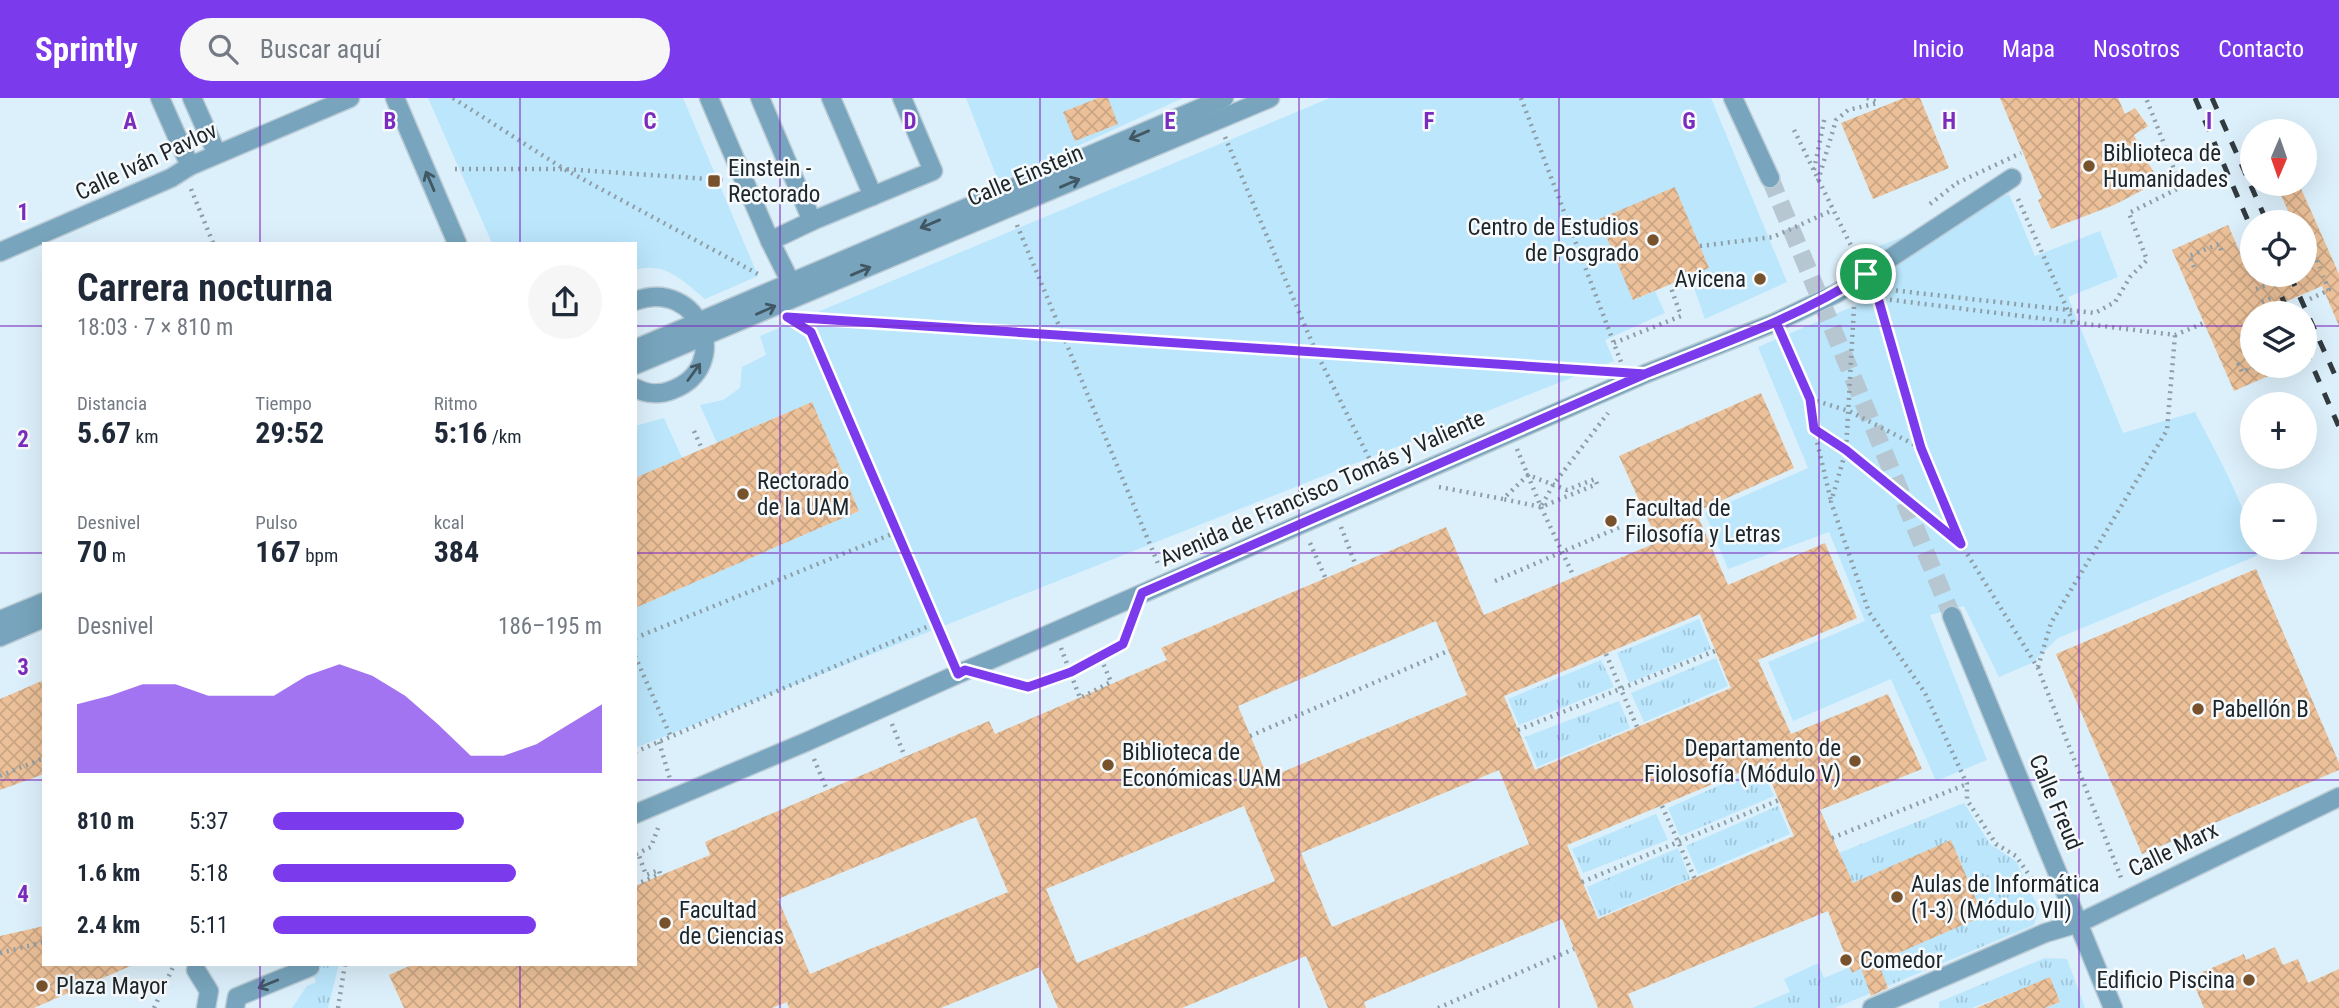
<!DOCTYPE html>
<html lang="es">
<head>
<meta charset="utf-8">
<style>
  :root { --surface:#fff; --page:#f6f6f7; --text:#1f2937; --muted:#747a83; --accent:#7c3aed }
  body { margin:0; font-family:"Roboto Condensed",sans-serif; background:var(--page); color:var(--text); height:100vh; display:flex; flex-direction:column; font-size:26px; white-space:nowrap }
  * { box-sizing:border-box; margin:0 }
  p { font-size:23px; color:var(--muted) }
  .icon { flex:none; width:38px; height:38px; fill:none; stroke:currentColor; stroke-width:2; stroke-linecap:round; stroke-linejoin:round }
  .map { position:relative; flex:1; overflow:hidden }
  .drawer { position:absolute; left:42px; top:144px; width:595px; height:724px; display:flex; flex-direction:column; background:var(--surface); border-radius:0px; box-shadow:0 7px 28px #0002 }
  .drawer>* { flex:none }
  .needle { width:46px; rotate:182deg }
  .controls { position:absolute; left:2240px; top:21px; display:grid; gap:14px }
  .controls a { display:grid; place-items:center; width:77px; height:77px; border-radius:50%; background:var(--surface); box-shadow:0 7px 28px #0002; font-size:35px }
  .pin { position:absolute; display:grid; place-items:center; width:60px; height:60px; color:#fff; margin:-30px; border:4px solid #fff; border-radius:50%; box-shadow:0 2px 7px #0007 }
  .round { display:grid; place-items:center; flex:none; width:74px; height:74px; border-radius:37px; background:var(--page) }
  .headline { display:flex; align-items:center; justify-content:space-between; height:119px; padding:0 35px }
  h1 { font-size:38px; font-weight:700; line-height:52px }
  .metrics { display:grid; grid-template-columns:repeat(3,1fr); gap:10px; height:119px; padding:7px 35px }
  .metrics div { display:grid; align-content:center }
  .metrics b { font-size:30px; font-weight:700 }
  .metrics small { font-size:19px; font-weight:400 }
  .metrics p { font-size:19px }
  .chart { height:196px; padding:14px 35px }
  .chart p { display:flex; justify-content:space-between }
  .chart svg { width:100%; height:126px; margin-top:7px; fill:var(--accent); opacity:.7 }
  ul { padding:0 35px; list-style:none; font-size:23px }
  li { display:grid; grid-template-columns:112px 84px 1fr; align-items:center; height:52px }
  li i { height:18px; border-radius:9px; background:var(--accent) }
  header { display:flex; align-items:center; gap:42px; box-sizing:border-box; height:98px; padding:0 35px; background:var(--accent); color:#fff }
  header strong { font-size:33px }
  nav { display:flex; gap:38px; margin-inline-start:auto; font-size:24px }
  .search { width:490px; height:63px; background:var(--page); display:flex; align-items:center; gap:18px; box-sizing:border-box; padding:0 24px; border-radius:38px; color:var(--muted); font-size:26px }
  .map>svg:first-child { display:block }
  .grass { fill:url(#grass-tufts) }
  .park { fill:#bbe6fc }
  .building { fill:url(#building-cross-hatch); fill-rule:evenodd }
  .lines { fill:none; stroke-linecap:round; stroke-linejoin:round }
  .minor-tunnel { stroke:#b6c7d1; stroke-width:18; stroke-dasharray:18 9; stroke-linecap:butt }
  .minor-casing { stroke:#bacbd5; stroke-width:21 }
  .path { stroke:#8f9ea6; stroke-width:4.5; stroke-dasharray:2 5; stroke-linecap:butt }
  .minor { stroke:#78a5bd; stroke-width:18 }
  .rail { stroke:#323b40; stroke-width:5; stroke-dasharray:12 12; stroke-linecap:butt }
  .path-bridge { stroke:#8f9ea6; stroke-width:4.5; stroke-dasharray:2 5; stroke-linecap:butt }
  .oneway { stroke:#415864 }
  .route-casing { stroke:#fff; stroke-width:14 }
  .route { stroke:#7c3aed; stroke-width:9 }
  .grid { fill:none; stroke:#7b2cbf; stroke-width:2; stroke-opacity:0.55 }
  .poi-dot { fill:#77522d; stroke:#f6fafc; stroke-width:2.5 }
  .labels { text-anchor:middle; stroke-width:5; stroke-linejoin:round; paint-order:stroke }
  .poi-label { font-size:23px; fill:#1d2529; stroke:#f6fafc; text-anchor:start }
  .street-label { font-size:23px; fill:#1d2529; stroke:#f6fafc }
  .grid-label { font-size:23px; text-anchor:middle; font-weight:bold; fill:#7b2cbf; stroke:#f6fafc; stroke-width:5; stroke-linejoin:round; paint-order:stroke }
</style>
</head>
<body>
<header>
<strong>Sprintly</strong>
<div class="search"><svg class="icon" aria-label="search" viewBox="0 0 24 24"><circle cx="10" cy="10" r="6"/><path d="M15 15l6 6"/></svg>Buscar aquí</div>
<nav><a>Inicio</a><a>Mapa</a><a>Nosotros</a><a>Contacto</a></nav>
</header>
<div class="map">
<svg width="2339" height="910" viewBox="0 0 2339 910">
  <defs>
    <pattern id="grass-tufts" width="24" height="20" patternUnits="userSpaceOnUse" patternTransform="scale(1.75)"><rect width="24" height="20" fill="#bbe6fc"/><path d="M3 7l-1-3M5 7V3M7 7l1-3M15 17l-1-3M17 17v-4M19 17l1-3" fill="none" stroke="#a0c5d8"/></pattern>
    <pattern id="building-cross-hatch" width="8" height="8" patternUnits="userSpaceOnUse" patternTransform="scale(1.75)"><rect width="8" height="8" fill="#ecc199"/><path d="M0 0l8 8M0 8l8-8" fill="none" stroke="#caa684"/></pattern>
  </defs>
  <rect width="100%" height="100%" fill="#dcf0fb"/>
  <g class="grass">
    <polygon points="1699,521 1711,551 1629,585 1617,555"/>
    <polygon points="1716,560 1728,588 1644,624 1631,595"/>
    <polygon points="1601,562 1614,589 1519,627 1508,601"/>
    <polygon points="1619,603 1630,630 1537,669 1525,639"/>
    <polygon points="1761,669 1774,698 1680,738 1668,710"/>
    <polygon points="1964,705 1990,746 2016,763 2039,811 2034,827 1835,910 1752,910 1790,894 1784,881 1818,865 1824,880 1850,869 1853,874 1983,818 1972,794 1936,778 1962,767 1951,743 1853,785 1839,755"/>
    <polygon points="1778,708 1790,736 1698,776 1686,748"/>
    <polygon points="1656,716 1668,742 1583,775 1572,751"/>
    <polygon points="1678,750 1690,781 1599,819 1587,789"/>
    <polygon points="2045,860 2067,861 2085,910 2045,910 2060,904 2050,880 1972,910 1939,910 1939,904"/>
    <polygon points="309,866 339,866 328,910 292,910 307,888 316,884"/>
  </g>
  <g class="park">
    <path d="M428,0H683L758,178L705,201C683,183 665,163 635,172V145H492Z"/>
    <polygon points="966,0 1183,0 1005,81 997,80"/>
    <polygon points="1330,0 1711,0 1787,184 1705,221 1690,178 1709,170 1675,90 1634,202 1655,193 1665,215 1605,242 1614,263 635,650 635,506 637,509 859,413 812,304 717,345 700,307 723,302 740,290 742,269 766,257 760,238"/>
    <path d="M2009,96L2035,158L2100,133L2118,179L2068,199L2123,335L2195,314C2211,346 2252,416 2252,450H2258L2261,456L2058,540L2032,565L1999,579L1964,508L1930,517L1987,662L1936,683L1891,581L1793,623L1768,564L1865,523L1829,434L1728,471L1705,415L1808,370L1758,249L1861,205L1845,162Z"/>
    <polygon points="664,320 682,360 635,380 635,328"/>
  </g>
  <g class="building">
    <polygon points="1098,0 1108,0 1118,26 1075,43 1063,14"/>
    <polygon points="1904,0 1920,0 1949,70 1873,101 1841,25"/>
    <polygon points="2000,0 2118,0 2125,16 2135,10 2148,28 2134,37 2146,62 2160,83 2114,107 2051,131 2038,102 2042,100"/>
    <polygon points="2276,86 2299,86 2339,176 2339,228 2322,188 2259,215 2252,215 2252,268 2291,268 2234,293 2172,152 2228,127 2250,177 2305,177 2305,124 2293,124"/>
    <polygon points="1675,89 1709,170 1633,202 1599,121"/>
    <path d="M1761,295L1794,370L1696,414L1728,487L1825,445L1857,520L1758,562L1791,636L1888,596L1922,671L1820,712L1853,785L1951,742L1983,818L1878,864L1888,890L1871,898L1861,870L1852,875L1828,813L1628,896L1634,910H1598L1562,821L1364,904L1366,910H1328L1306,858L1182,910H1058L1040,869L941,910H789L787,904L772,910H404L389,877L414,866H635V788L710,757L705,744L989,623L995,636L1167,562L1161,550L1446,429L1484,517L1658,444L1619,358ZM1700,516L1731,590L1535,672L1504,598ZM1436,523L1467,597L1268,680L1238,608ZM1763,665L1794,738L1598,821L1567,747ZM1499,672L1529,746L1332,829L1301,755ZM1244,708L1275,783L1077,865L1046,791ZM976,719L1008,794L810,876L778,801Z"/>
    <polygon points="812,304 859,413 635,510 635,380"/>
    <polygon points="2256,471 2339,665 2339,672 2142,756 2056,556"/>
    <polygon points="44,582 44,676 0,692 0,601"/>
    <polygon points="44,828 44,866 135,866 34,910 0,910 0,838"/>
    <polygon points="2275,849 2283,867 2298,861 2308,885 2339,871 2339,910 2204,910 2191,879 2244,856 2246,862"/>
    <polygon points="2050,879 2060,904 2045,910 1976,910"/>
  </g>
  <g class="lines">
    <polyline class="minor-tunnel" points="1770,80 1952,518"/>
    <g class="minor-casing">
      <g id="minor">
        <polyline points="160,0 190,68"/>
        <polyline points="192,0 217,56"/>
        <polyline points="395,0 457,145"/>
        <polyline points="709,0 770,143 796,195"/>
        <polyline points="760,0 812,123 933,73 902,0"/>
        <polyline points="831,0 873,98"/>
        <polyline points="1733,0 1770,80"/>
        <polyline points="770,143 812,123"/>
        <polyline points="0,154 171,80 190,68 350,0"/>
        <path d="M635,203C700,179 734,269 672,292C660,297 646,296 635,290"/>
        <polyline points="635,251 1224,0"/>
        <polyline points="635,267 1270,0"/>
        <polyline points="1952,518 2113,910"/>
        <polyline points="0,522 44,504"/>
        <polyline points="0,539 44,520"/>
        <polyline points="635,716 806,644 958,576 1645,276 1776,224 1837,195 2012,80"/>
        <polyline points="196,872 209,893 206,910"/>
        <polyline points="235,910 237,899 310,869"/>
        <polyline points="1872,910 2045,835 2079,825 2339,699"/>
      </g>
    </g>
    <g class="path">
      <polyline points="453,0 564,71 758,176"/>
      <polyline points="1521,0 1621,264"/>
      <polyline points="1867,0 1877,4"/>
      <polyline points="1794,32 1857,160"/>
      <polyline points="1225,39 1316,254 1375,372"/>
      <polyline points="455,71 564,71 723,82"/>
      <polyline points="1814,72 1825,18"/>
      <polyline points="1818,83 1836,22 1848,12 1878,5"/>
      <polyline points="191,91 213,145"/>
      <polyline points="2018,101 2073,224"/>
      <polyline points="1930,106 1957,85"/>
      <polyline points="1017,127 1159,468"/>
      <polyline points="1700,148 1773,139 1833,112"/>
      <polyline points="2305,153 2312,150 2320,170"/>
      <polyline points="2194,169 2189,158 2219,146 2223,157"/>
      <polyline points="1882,191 2095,215 2115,204 2130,179 2147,162 2129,115 2181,89 2146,0"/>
      <polyline points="2256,191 2270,186"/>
      <polyline points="1874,193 1921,350 1961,446 2038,570 2122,782"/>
      <polyline points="1876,200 2175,237 2204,225"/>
      <polyline points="2310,201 2329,192 2323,178"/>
      <polyline points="2262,204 2275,198"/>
      <polyline points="1854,209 1846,352 1831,404 1869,514 1925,595 1967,686 1967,702 1996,746 2016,758 2034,784"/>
      <polyline points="802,220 1600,273"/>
      <polyline points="793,223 812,234 950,557"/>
      <polyline points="1784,241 1810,301 1814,331 1846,352 1960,446"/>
      <polyline points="1614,245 1681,218 1670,187"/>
      <polyline points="2238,265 2242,274 2257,268"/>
      <polyline points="1810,301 1849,313 1921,350"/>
      <polyline points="1814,331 1831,403"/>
      <polyline points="694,333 702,351"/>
      <polyline points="1517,351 1541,409 1574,479"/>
      <polyline points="1439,389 1503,401 1528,377 1567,392 1595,381 1597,386 1541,409 1503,401"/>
      <polyline points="1542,407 1553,387 1608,315"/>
      <polyline points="1341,429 1356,468"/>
      <polyline points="1310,445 1325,479"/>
      <polyline points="1495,483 1620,429"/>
      <polyline points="635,540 897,434"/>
      <polyline points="1061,550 1080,600 1111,584 1100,558"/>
      <polyline points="1606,556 1637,629"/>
      <polyline points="635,558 671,639"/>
      <polyline points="2038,569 2051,525 2167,332 2175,237"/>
      <polyline points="1000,581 1028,589 1071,574 1123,546 1132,522"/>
      <polyline points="892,626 905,659"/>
      <polyline points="1518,632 1715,553"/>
      <polyline points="1250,638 1448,553"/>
      <polyline points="659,644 670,681"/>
      <polyline points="635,654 936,525"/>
      <polyline points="814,661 827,692"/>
      <polyline points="0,678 44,660"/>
      <polyline points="1662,708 1695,781"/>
      <polyline points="1832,740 1967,686"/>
      <polyline points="636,756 651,749 658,730"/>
      <polyline points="1582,784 1779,702"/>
      <polyline points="635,787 660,776 659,772 646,777 638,755"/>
      <polyline points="0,855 44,844"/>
      <polyline points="154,910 174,867"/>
      <polyline points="338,910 345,866"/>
      <polyline points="1438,910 1574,851"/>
    </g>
    <use href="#minor" class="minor"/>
    <g class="rail">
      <polyline points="2195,0 2252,132"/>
      <polyline points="2212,0 2267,124"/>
      <polyline points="2272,177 2289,215"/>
      <polyline points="2290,177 2339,286"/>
      <polyline points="2305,251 2339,329"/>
    </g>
    <polyline class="path-bridge" points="1957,85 2021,55"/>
  </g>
  <defs><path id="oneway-shaft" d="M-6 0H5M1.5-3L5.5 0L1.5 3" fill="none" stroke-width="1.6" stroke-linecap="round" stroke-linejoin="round" transform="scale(1.75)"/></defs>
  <g class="oneway">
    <use href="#oneway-shaft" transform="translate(1139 37) rotate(157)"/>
    <use href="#oneway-shaft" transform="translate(430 83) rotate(-113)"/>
    <use href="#oneway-shaft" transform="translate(1070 85) rotate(-23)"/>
    <use href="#oneway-shaft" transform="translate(930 126) rotate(157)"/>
    <use href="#oneway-shaft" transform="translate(861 173) rotate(-23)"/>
    <use href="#oneway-shaft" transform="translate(766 212) rotate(-24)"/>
    <use href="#oneway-shaft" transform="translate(694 274) rotate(-54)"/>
    <use href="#oneway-shaft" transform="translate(268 886) rotate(158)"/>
  </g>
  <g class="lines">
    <g class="route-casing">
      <path id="route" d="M1866,176C1798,220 1720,246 1645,276L787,219L811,234L958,576L965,572L1028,589L1071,574L1123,546L1142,495L1645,276L1776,224L1810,301L1814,331L1846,352L1961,446L1921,350L1878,200L1866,176"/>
    </g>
    <use href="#route" class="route"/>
  </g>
  <path class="grid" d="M260,0V145M520,0V145M780,0V910M1040,0V910M1299,0V910M1559,0V910M1819,0V910M2079,0V910M0,228H44M635,228H2252M2305,228H2339M0,455H44M635,455H2339M0,682H44M635,682H2339M260,866V910M520,866V910"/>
  <g class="poi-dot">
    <circle cx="2089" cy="68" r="7"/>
    <rect x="707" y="76" width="14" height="14" rx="3.5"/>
    <circle cx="1653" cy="142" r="7"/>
    <circle cx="1760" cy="181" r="7"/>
    <circle cx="743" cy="396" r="7"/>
    <circle cx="1611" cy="423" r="7"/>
    <circle cx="2198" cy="611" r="7"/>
    <circle cx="1855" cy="663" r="7"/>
    <circle cx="1108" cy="667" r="7"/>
    <circle cx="1897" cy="799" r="7"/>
    <circle cx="665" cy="825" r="7"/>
    <circle cx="1846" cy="862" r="7"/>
    <circle cx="2249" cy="882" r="7"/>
    <circle cx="42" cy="888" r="7"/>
  </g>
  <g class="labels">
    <g class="poi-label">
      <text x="2103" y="63">Biblioteca de<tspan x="2103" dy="26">Humanidades</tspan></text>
      <text x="728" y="78">Einstein -<tspan x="728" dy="26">Rectorado</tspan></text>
      <text x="1639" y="137" text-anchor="end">Centro de Estudios<tspan x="1639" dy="26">de Posgrado</tspan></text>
      <text x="1746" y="189" text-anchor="end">Avicena</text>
      <text x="757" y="391">Rectorado<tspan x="757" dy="26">de la UAM</tspan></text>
      <text x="1625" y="418">Facultad de<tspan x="1625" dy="26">Filosofía y Letras</tspan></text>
      <text x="2212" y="619">Pabellón B</text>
      <text x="1841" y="658" text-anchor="end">Departamento de<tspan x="1841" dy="26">Fiolosofía (Módulo V)</tspan></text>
      <text x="1122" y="662">Biblioteca de<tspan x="1122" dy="26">Económicas UAM</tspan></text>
      <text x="1911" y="794">Aulas de Informática<tspan x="1911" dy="26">(1-3) (Módulo VII)</tspan></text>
      <text x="679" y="820">Facultad<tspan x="679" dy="26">de Ciencias</tspan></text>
      <text x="1860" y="870">Comedor</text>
      <text x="2235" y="890" text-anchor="end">Edificio Piscina</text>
      <text x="56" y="896">Plaza Mayor</text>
    </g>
    <g class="street-label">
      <text transform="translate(146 63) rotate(-25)" y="8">Calle Iván Pavlov</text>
      <text transform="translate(1025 77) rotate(-23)" y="8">Calle Einstein</text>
      <text transform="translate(1322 390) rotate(-24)" y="8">Avenida de Francisco Tomás y Valiente</text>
      <text transform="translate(2056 704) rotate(67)" y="8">Calle Freud</text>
      <text transform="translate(2173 751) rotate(-26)" y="8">Calle Marx</text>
    </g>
  </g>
  <g class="grid-label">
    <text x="130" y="31">A</text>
    <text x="390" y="31">B</text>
    <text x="650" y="31">C</text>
    <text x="910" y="31">D</text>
    <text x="1170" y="31">E</text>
    <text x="1429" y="31">F</text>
    <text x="1689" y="31">G</text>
    <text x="1949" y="31">H</text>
    <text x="2209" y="31">I</text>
    <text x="23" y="122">1</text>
    <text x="23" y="349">2</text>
    <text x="23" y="577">3</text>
    <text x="23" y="804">4</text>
  </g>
</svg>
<div class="controls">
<a><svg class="needle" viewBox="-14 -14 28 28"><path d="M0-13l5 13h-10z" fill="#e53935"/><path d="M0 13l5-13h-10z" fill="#747a83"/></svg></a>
<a><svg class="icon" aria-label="locate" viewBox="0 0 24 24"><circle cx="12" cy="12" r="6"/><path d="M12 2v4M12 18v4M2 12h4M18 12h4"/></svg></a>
<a><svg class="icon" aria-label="layers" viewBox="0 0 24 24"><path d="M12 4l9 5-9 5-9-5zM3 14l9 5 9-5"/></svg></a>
<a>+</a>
<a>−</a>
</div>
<div class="pin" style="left:1866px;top:176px;background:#1e9e55"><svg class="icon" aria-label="arrive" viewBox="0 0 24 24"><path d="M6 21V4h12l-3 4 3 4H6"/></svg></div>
<section class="drawer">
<div class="headline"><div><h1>Carrera nocturna</h1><p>18:03 · 7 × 810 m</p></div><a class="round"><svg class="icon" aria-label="share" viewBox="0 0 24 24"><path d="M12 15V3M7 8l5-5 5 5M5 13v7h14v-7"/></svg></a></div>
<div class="metrics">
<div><p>Distancia</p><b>5.67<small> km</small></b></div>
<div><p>Tiempo</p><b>29:52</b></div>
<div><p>Ritmo</p><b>5:16<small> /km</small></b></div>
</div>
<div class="metrics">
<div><p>Desnivel</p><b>70<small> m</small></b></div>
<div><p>Pulso</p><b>167<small> bpm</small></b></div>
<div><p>kcal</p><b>384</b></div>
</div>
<div class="chart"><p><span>Desnivel</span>186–195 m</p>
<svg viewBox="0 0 160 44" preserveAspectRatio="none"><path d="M0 44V20L10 17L20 13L30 13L40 17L50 17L60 17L70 10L80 6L90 10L100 17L110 27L120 38L130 38L140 34L150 27L160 20V44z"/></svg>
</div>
<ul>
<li><b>810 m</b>5:37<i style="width:58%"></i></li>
<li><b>1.6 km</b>5:18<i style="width:74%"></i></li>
<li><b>2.4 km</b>5:11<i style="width:80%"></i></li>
</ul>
</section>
</div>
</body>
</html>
